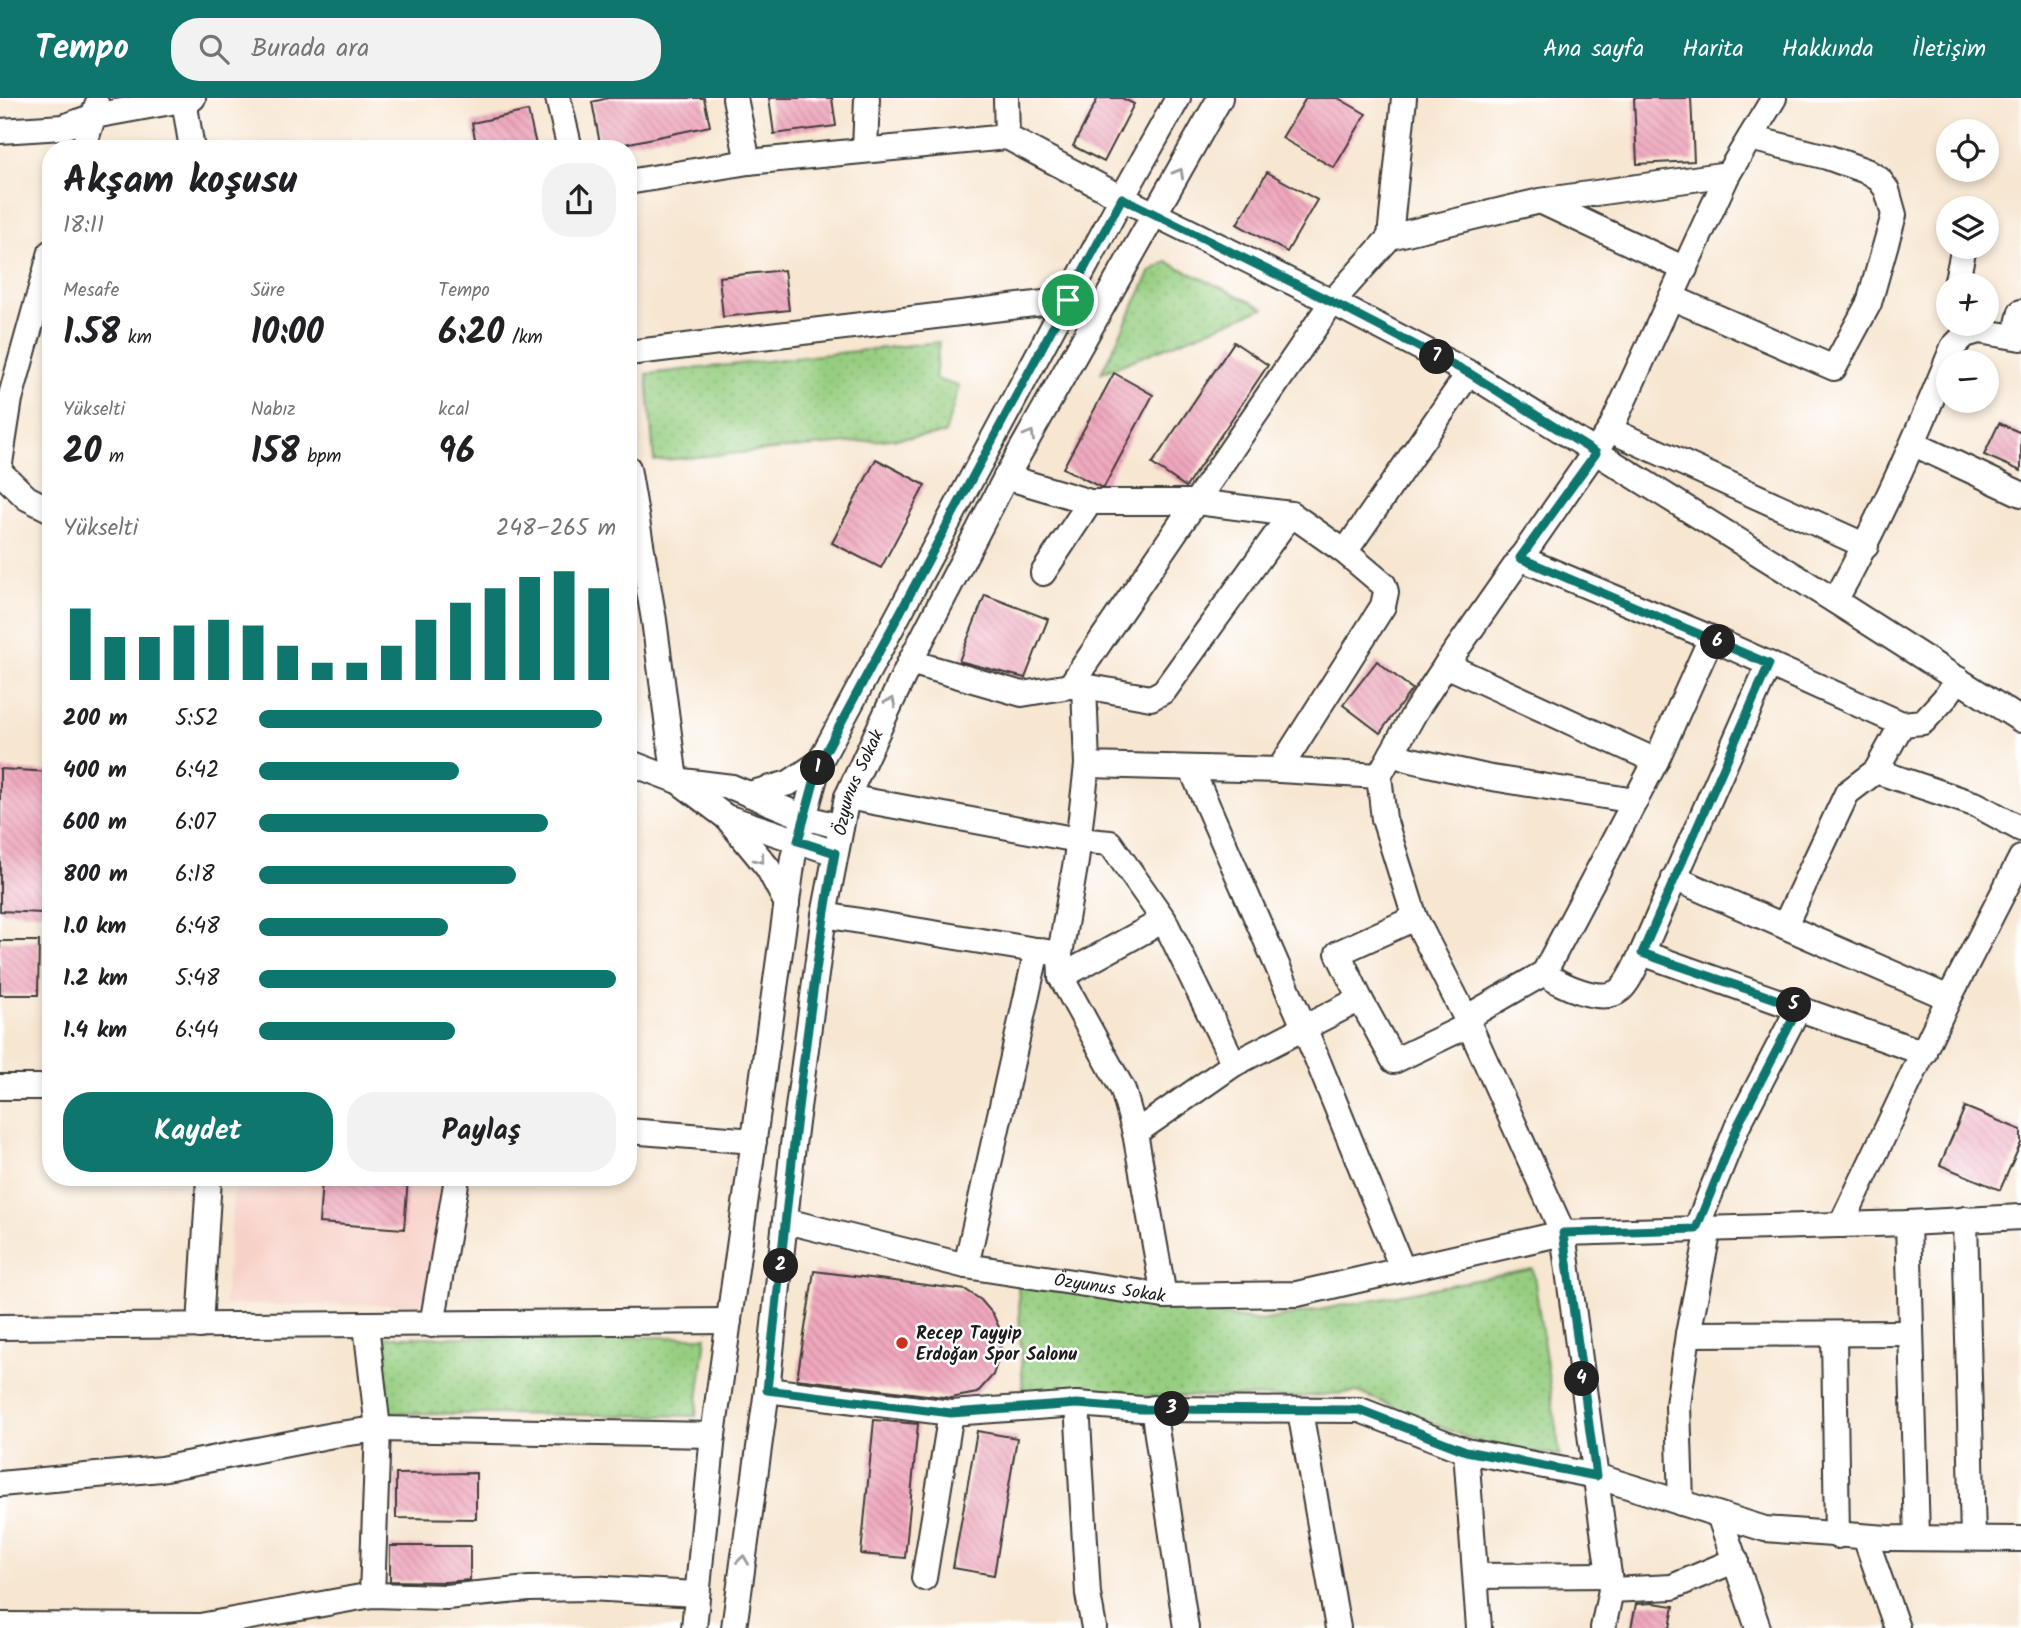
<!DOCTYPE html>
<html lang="tr">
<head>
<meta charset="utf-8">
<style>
  :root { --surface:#fff; --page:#f2f2f2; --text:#202124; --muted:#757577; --accent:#0f766e }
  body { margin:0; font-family:Kalam,sans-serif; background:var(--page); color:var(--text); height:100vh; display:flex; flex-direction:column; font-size:26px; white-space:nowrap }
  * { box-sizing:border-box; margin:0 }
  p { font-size:23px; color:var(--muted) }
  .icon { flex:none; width:38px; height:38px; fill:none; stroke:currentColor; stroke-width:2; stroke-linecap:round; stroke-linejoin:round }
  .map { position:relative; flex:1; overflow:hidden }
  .side { position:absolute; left:42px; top:42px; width:595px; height:1046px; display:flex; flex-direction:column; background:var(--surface); border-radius:28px; box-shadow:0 4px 10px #0003 }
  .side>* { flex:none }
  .buttons { position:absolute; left:1936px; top:21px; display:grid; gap:14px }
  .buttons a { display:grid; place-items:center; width:63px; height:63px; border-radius:50%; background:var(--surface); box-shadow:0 4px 10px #0003; font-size:35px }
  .pin { position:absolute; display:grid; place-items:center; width:60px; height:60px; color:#fff; margin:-30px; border:4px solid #fff; border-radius:50%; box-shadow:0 2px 7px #0007 }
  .km { position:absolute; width:35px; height:35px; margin:-18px; border-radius:50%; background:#222; color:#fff; font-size:19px; line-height:35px; text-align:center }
  .round { display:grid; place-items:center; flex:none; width:74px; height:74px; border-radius:28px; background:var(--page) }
  .overview { display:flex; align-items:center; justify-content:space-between; height:119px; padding:0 21px }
  h1 { font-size:38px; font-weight:700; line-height:52px }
  .figures { display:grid; grid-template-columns:repeat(3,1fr); gap:10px; height:119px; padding:7px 21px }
  .figures div { display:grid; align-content:center }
  .figures b { font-size:35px; font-weight:700 }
  .figures small { font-size:19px; font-weight:400 }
  .figures p { font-size:19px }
  .chart { height:196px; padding:14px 21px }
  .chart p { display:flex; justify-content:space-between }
  .chart svg { width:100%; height:126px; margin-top:7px; stroke:var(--accent); stroke-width:6 }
  .cta { display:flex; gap:14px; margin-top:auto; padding:14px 21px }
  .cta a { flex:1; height:80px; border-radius:28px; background:var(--accent); color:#fff; font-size:28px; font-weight:700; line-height:80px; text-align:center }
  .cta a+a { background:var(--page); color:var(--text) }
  ul { padding:0 21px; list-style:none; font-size:23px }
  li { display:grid; grid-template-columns:112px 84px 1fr; align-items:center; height:52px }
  li i { height:18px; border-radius:9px; background:var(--accent) }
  header { display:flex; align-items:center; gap:42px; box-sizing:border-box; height:98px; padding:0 35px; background:var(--accent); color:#fff }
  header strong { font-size:33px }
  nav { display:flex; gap:38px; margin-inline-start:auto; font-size:24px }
  .search { width:490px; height:63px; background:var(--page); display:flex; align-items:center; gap:18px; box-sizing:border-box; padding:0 24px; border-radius:28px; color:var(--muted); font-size:26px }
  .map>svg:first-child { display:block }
  .built { fill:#f7d1c7 }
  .green { fill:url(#green-dots); stroke:#59754e; stroke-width:2 }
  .building { fill:url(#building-back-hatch) }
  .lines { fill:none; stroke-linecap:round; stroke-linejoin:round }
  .minor-casing { stroke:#3d3a37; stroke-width:28 }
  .minor { stroke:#fff; stroke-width:24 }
  .oneway { stroke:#999 }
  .route-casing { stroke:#fff; stroke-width:14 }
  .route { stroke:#0f766e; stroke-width:9 }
  .poi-dot { fill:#c8321e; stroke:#fff; stroke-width:2.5 }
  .labels { text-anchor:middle; stroke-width:5; stroke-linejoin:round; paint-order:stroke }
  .street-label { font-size:18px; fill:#1c1c1c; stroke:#fff }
  .poi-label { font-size:18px; font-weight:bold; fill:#1c1c1c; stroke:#fff; text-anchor:start }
</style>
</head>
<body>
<header>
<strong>Tempo</strong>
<div class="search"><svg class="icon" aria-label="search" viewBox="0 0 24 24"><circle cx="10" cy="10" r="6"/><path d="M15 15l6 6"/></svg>Burada ara</div>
<nav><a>Ana sayfa</a><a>Harita</a><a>Hakkında</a><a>İletişim</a></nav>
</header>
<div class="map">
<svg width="2021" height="1530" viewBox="0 0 2021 1530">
  <defs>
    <pattern id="green-dots" width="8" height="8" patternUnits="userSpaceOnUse" patternTransform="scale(1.75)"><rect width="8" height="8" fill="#96ce80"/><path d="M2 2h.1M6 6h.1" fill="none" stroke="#81b06e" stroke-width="1.8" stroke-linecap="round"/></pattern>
    <pattern id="building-back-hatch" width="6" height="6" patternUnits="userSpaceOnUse" patternTransform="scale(1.75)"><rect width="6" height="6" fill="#efa7bd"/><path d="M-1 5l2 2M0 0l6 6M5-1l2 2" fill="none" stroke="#cc8fa2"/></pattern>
  </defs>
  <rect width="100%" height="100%" fill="#fff"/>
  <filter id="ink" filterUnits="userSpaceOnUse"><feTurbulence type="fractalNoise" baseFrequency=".0143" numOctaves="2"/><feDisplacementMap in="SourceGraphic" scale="14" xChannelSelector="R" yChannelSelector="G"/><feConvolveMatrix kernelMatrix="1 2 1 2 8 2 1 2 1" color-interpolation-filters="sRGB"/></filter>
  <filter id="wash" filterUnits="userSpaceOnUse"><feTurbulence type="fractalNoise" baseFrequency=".00686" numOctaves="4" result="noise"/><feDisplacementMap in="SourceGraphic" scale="28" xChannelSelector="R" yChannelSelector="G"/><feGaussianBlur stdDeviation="1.57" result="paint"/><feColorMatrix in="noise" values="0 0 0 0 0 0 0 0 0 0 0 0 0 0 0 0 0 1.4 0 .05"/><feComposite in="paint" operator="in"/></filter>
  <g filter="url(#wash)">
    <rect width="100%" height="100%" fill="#f7e6d0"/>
    <polygon class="built" points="235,1080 445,1080 426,1207 224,1207"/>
    <g class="green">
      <polygon points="1167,164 1264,210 1101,275 1151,173"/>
      <polygon points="939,244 935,281 959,288 945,336 654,363 647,276"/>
      <polygon points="1533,1171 1560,1357 1492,1350 1358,1294 1295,1299 1023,1297 1018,1186 1261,1223"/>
      <polygon points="377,1239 706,1239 696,1318 386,1315"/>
    </g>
    <g id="blocks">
      <g class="building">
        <polygon points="608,0 704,0 710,28 601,51 592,4"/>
        <polygon points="769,0 832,0 836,28 774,36"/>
        <polygon points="1098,0 1122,0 1134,6 1104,64 1073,48"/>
        <polygon points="1306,0 1338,0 1366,16 1334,70 1282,40"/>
        <polygon points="1634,0 1691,0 1694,63 1637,66"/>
        <polygon points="528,13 537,51 477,51 472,25"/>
        <polygon points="1267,74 1317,102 1287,154 1237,126"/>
        <polygon points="784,172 789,212 723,219 719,179"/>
        <polygon points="1234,244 1268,267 1186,389 1152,366"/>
        <polygon points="1114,275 1153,297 1104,389 1100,389 1063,370"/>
        <polygon points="1999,325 2021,335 2021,373 1984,357"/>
        <polygon points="876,361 925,387 881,470 832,445"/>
        <polygon points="985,497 1048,521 1025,580 959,563"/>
        <polygon points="1377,563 1412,591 1380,635 1343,607"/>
        <polygon points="0,671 51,674 49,732 47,732 42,815 0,813"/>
        <polygon points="0,843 39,843 38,897 0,897"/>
        <polygon points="1965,1009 2021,1032 2021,1045 2000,1092 1940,1067"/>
        <polygon points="358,1080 408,1080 404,1131 319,1125 322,1082 358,1084"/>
        <polygon points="814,1173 966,1192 981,1202 993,1216 1001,1234 1000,1256 993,1277 977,1295 951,1300 797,1281"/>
        <polygon points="874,1322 918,1326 905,1460 861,1456"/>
        <polygon points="977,1333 1017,1340 994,1477 953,1470"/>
        <polygon points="476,1375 476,1421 396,1420 396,1376"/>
        <polygon points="390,1448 470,1448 470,1482 445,1484 390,1483"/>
        <polygon points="1653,1505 1674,1508 1670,1530 1631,1530 1636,1506"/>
      </g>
    </g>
  </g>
  <g filter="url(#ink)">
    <use href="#blocks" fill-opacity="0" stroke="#3d3a37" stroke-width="2"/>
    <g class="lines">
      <g class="minor-casing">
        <g id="minor">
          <polyline points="558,0 570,51"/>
          <polyline points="735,0 748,64"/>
          <polyline points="1006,0 1007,39"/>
          <polyline points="184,2 192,51"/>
          <polyline points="0,33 63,29 94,18 193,0"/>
          <polyline points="83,51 97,7"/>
          <polyline points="865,52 867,0"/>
          <polyline points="628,84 748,64 1007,39 1122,100 1332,204 1390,139 1540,103 1728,76"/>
          <polyline points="1540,103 1685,171"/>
          <polyline points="1390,139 1404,0"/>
          <polyline points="1956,187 1964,149"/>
          <polyline points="1673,200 1834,270 1869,205 1894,117 1887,92 1879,81 1866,73 1827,59 1750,40"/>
          <polyline points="2015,238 2021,214"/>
          <polyline points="628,255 1068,202"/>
          <polyline points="1610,332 1866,448"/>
          <polyline points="1914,346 2021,396"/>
          <polyline points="0,365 10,301 51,154"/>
          <polyline points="628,370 654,522 675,682"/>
          <polyline points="0,374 27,400 51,412"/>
          <polyline points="1006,379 1090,404 1197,404 1291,416 1345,454 1384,487 1386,494 1383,508 1279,672"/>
          <polyline points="1345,454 1469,275"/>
          <polyline points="1520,460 1711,540 1902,626 1923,624 1945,600 1958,581"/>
          <polyline points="1043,475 1090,404"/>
          <path d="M1835,503C1881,420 1918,336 1953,249L1965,237L1979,233L2021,240"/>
          <polyline points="910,564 1022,596 1070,588 1084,588 1151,600 1164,593 1291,416"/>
          <polyline points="1446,567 1656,663"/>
          <polyline points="1070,588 1332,204 1469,275 1835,503 2021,622"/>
          <polyline points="1084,588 1087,667 1279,672 1379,678"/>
          <polyline points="1902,626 1876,673 1977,707 2021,731"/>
          <polyline points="1392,655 1407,661 1486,679 1635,703"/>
          <polyline points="628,664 675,682 732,689 804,719 841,729"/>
          <polyline points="1087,667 1076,763 1060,856 1061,879 1123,992 1135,1035 1164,1198"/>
          <polyline points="1191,670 1304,929 1402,1170"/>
          <polyline points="678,683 726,719 835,755"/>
          <polyline points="749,696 789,685 819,665"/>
          <polyline points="847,699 1078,742 1110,745 1164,822 1234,966"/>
          <polyline points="727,720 768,770 787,806"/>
          <polyline points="1674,780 1949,900"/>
          <polyline points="824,817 1053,855"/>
          <polyline points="1415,820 1338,855 1360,901 1394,963 1469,927"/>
          <polyline points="1785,827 1847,695 1876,673"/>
          <polyline points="1642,855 1924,955"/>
          <path d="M1544,875C1560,887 1602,907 1620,892C1630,883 1636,866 1642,855L1769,566"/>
          <polyline points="1061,879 1164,822"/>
          <polyline points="1466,920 1544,875 1656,663 1711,540"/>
          <polyline points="0,989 51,989"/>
          <polyline points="628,1033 754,1043"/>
          <polyline points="1135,1035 1234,966 1360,901"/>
          <polyline points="1965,1121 1973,1440"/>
          <path id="s1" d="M786,1123L966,1168L1164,1198L1297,1196L1563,1135L1908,1125L2021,1119"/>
          <polyline points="1908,1125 1917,1439"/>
          <polyline points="1841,1127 1949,900 2021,760"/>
          <polyline points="1696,1131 1738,1027 1799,909"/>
          <polyline points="966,1168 1037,852"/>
          <polyline points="366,1227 378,1331 713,1337"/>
          <polyline points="432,1227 457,1080"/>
          <polyline points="200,1228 209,1080"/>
          <polyline points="0,1229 729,1223"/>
          <polyline points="1688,1236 1911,1235"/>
          <polyline points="1834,1237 1837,1438"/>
          <polyline points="767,1292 951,1315 1077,1306 1141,1311 1360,1312 1466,1353 1596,1378 1765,1431 1887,1440 2021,1441"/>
          <polyline points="1077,1306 1088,1496 1094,1530"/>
          <polyline points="1153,1310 1186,1530"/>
          <polyline points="1300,1313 1338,1530"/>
          <polyline points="1466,1353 1479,1530"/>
          <polyline points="0,1386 161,1371 333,1337 378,1331 372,1497"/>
          <polyline points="1681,1405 1678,1307 1688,1236 1709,1131"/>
          <polyline points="1719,1417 1758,1530"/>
          <polyline points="1865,1439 1897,1530"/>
          <polyline points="1476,1478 1609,1477"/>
          <polyline points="924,1480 951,1315"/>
          <polyline points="1611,1492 1672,1489 1736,1462"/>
          <polyline points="0,1527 200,1528 372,1497 446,1499 529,1491 589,1490 696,1496"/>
          <polyline points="694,1530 713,1337 793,760 819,665 1122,100 1178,0"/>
          <path id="s2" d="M734,1530L767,1292L793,1047L824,817L847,699L910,564L1006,379L1220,0"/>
          <polyline points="1603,1530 1611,1492 1563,1135 1466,920 1415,820 1384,721 1379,678 1415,614 1446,567 1610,332 1728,76 1774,0"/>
        </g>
      </g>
      <use href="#minor" class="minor"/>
    </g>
    <defs><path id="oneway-chevron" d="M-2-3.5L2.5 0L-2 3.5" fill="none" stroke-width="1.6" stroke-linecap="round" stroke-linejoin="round" transform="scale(1.75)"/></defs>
    <g class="oneway">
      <use href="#oneway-chevron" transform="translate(1179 75) rotate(-61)"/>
      <use href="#oneway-chevron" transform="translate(1030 337) rotate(-60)"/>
      <use href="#oneway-chevron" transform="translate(891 604) rotate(-65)"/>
      <use href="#oneway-chevron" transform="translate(760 761) rotate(51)"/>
      <use href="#oneway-chevron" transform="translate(743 1462) rotate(-82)"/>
    </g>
  </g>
  <g class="lines" filter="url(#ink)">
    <g class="route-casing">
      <path id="route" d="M1122,100L1332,204L1469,275L1596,355L1520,460L1769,566L1642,855L1799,909L1738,1027L1696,1131L1563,1135L1596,1378L1466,1353L1360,1312L1141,1311L1077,1306L951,1315L767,1292C787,1113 803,933 835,755L798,743L819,666Z"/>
    </g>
    <use href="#route" class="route"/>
  </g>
  <circle class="poi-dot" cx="902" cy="1245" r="7"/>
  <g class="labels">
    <g class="street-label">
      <text dy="6" stroke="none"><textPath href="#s2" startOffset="856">Özyunus Sokak</textPath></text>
      <text dy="6" stroke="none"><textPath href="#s1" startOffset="331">Özyunus Sokak</textPath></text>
    </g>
    <g class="poi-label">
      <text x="916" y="1241">Recep Tayyip<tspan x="916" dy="21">Erdoğan Spor Salonu</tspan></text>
    </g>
  </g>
</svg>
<div class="buttons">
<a><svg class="icon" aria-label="locate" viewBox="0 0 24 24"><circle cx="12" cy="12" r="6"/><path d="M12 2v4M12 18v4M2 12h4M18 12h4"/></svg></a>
<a><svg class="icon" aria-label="layers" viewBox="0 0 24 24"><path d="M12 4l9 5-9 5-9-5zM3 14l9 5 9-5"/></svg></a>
<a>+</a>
<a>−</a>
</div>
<div class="pin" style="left:1068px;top:202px;background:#1e9e55"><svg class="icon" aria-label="arrive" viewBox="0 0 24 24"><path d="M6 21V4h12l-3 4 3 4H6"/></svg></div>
<b class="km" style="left:818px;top:670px">1</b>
<b class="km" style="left:781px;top:1168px">2</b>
<b class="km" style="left:1172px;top:1311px">3</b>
<b class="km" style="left:1582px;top:1281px">4</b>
<b class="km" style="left:1794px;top:907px">5</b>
<b class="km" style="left:1718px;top:544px">6</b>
<b class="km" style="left:1437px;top:259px">7</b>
<section class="side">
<div class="overview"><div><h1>Akşam koşusu</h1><p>18:11</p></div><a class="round"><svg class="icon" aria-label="share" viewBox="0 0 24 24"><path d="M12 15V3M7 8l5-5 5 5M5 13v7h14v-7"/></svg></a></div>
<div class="figures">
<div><p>Mesafe</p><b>1.58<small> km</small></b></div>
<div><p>Süre</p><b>10:00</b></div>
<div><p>Tempo</p><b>6:20<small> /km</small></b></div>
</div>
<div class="figures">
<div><p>Yükselti</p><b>20<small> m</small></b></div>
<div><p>Nabız</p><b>158<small> bpm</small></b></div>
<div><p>kcal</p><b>96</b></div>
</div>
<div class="chart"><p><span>Yükselti</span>248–265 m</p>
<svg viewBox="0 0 160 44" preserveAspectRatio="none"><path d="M5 44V19M15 44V29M25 44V29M35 44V25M45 44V23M55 44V25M65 44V32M75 44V38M85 44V38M95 44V32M105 44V23M115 44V17M125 44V12M135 44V8M145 44V6M155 44V12"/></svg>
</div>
<ul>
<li><b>200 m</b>5:52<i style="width:96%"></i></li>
<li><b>400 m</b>6:42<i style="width:56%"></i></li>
<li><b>600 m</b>6:07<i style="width:81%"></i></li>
<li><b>800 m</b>6:18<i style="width:72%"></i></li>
<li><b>1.0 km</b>6:48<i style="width:53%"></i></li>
<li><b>1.2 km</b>5:48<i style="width:100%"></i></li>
<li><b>1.4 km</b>6:44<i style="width:55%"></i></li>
</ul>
<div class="cta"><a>Kaydet</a><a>Paylaş</a></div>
</section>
</div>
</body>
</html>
